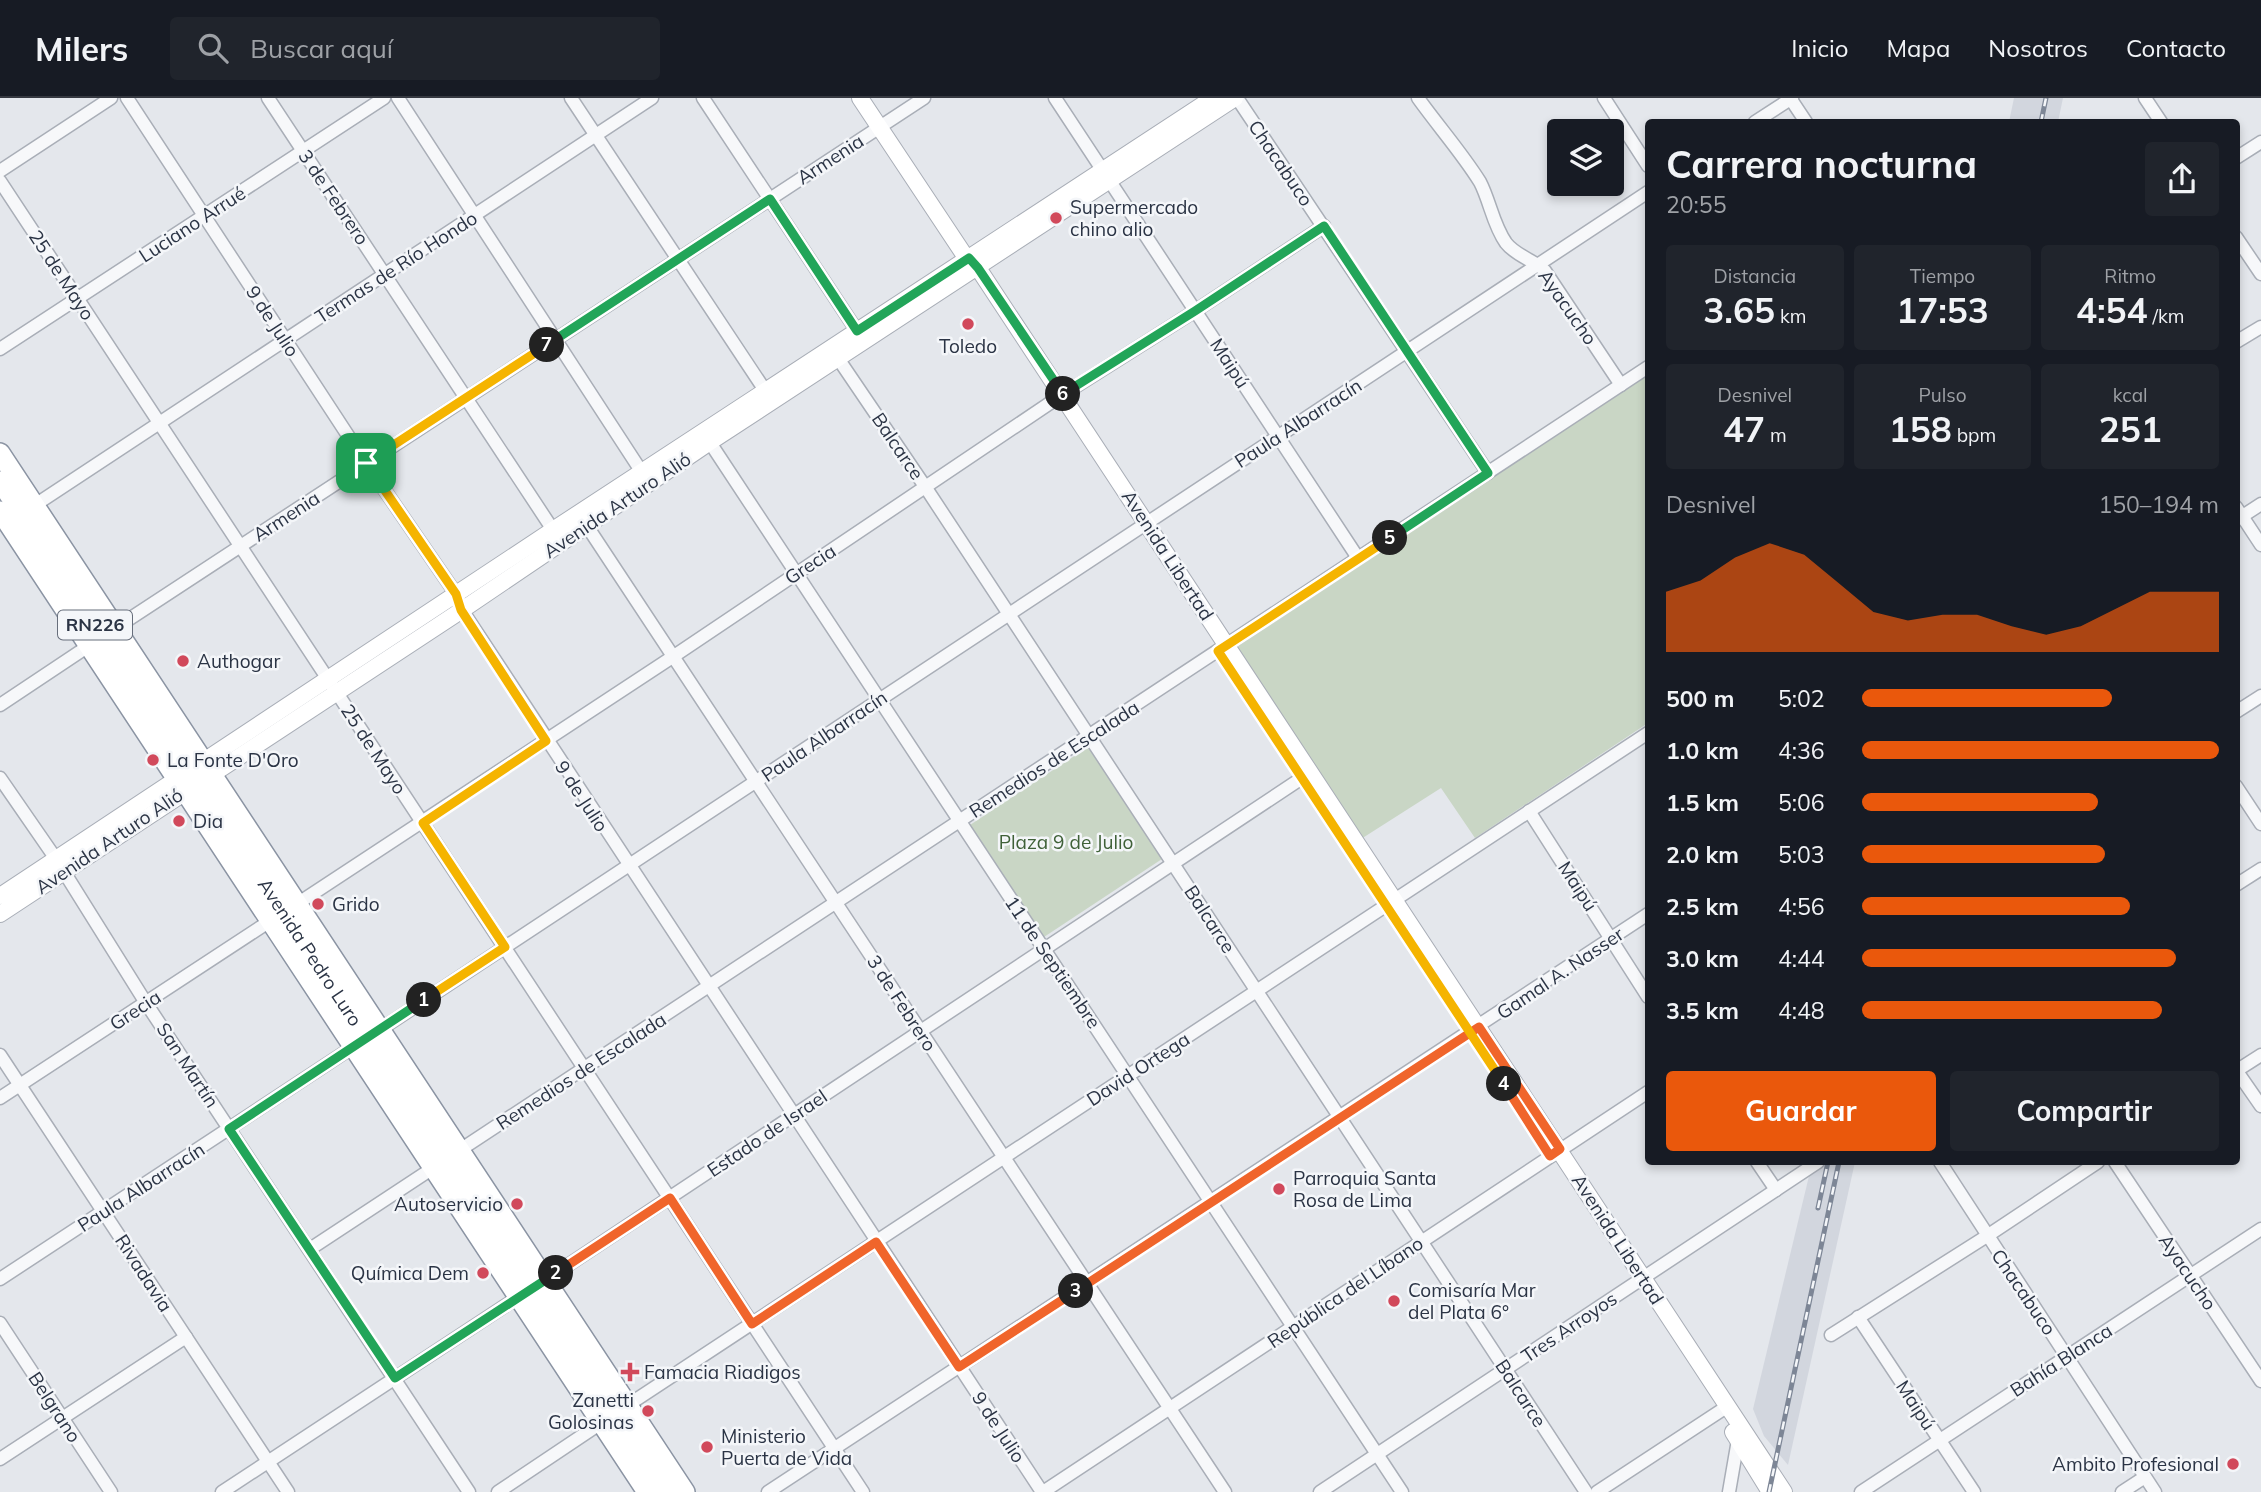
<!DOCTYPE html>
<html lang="es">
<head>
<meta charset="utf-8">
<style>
  :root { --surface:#171b24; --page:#20242c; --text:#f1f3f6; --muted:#9ea1a6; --line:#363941; --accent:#ea580c }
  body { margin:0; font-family:Mulish,sans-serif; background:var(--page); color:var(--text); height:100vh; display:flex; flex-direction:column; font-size:26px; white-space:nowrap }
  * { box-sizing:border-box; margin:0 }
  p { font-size:23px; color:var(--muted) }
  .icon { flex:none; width:38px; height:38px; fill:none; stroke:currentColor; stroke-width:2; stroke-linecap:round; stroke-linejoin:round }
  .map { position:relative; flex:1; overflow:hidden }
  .drawer { position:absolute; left:1645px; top:21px; width:595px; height:1046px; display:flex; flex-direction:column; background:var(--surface); border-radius:7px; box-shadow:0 4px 10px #0003 }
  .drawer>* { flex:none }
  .buttons { position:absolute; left:1547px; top:21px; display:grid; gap:14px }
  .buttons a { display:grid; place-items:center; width:77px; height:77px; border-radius:7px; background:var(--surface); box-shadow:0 4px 10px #0003; font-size:35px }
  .pin { position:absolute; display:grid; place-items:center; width:60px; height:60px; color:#fff; margin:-30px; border-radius:14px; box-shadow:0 4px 10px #0006 }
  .km { position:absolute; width:35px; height:35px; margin:-18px; border-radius:50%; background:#222; color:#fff; font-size:19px; line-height:35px; text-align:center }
  .round { display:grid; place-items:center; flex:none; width:74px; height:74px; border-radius:7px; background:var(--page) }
  .summary { display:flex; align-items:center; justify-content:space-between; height:119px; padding:0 21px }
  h1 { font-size:38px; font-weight:700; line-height:52px }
  .figures { display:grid; grid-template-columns:repeat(3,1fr); gap:10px; height:119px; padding:7px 21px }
  .figures div { display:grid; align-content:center; border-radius:7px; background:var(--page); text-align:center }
  .figures b { font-size:35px; font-weight:700 }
  .figures small { font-size:19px; font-weight:400 }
  .figures p { font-size:19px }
  .chart { height:196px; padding:14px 21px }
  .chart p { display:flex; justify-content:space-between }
  .chart svg { width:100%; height:126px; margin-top:7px; fill:var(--accent); opacity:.7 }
  .cta { display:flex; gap:14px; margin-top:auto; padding:14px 21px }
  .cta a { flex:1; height:80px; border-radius:7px; background:var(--accent); color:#fff; font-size:28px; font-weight:700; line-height:80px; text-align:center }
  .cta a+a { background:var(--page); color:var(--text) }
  ul { padding:0 21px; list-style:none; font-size:23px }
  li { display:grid; grid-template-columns:112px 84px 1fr; align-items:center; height:52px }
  li i { height:18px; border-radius:9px; background:var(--accent) }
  header { display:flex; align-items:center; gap:42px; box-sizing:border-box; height:98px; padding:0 35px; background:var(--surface); border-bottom:2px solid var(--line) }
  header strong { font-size:33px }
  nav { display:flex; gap:38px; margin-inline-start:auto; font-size:24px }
  .search { width:490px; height:63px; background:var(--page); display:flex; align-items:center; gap:18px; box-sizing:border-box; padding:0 24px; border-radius:7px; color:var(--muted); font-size:26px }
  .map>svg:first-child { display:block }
  .built { fill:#d2d6de }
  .green { fill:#c9d6c5 }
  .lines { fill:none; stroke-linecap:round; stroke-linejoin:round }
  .minor-casing { stroke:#a9aeb7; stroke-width:15 }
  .secondary-casing { stroke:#a9aeb7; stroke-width:18 }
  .trunk-casing { stroke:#8b94a3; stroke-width:22 }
  .minor { stroke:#f7f8fa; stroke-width:12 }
  .secondary { stroke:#fff; stroke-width:16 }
  .trunk { stroke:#fff; stroke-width:19 }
  .rail-casing { stroke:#7d8696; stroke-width:5 }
  .rail { stroke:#f4f6f9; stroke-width:2.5; stroke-dasharray:8; stroke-linecap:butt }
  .split-1-casing { stroke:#fff; stroke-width:14 }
  .split-2-casing { stroke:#fff; stroke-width:14 }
  .split-3-casing { stroke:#fff; stroke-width:14 }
  .split-4-casing { stroke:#fff; stroke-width:14 }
  .split-5-casing { stroke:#fff; stroke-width:14 }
  .split-6-casing { stroke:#fff; stroke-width:14 }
  .split-7-casing { stroke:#fff; stroke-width:14 }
  .split-8-casing { stroke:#fff; stroke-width:14 }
  .split-1 { stroke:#f5b400; stroke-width:9 }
  .split-2 { stroke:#22a559; stroke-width:9 }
  .split-3 { stroke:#f0652b; stroke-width:9 }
  .split-4 { stroke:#f0652b; stroke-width:9 }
  .split-5 { stroke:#f5b400; stroke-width:9 }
  .split-6 { stroke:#22a559; stroke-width:9 }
  .split-7 { stroke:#22a559; stroke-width:9 }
  .split-8 { stroke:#f5b400; stroke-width:9 }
  .poi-dot { fill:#d1495b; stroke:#f4f6f9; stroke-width:2.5 }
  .labels { text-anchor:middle; stroke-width:5; stroke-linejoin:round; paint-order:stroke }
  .shield { fill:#f4f6f9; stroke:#676e7b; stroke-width:2 }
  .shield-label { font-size:18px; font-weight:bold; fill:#2b3445 }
  .street-label { font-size:19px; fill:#2b3445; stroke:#f4f6f9 }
  .poi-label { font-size:19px; fill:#2b3445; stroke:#f4f6f9; text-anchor:start }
  .park-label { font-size:19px; fill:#3f6138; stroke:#f4f6f9 }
</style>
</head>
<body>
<header>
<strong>Milers</strong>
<div class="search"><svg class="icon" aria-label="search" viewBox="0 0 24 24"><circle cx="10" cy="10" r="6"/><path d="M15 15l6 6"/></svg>Buscar aquí</div>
<nav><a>Inicio</a><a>Mapa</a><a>Nosotros</a><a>Contacto</a></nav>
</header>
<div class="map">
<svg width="2261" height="1394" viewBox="0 0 2261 1394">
  <rect width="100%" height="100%" fill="#e4e7ec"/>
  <g class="built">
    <polygon points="2014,0 2063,0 2058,24 2009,24"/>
    <polygon points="1830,1064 1855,1064 1788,1367 1764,1338 1753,1311 1809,1078"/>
  </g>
  <g class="green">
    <polygon points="1648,277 1648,625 1475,740 1441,690 1361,741 1237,552 1239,546"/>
    <polygon points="1088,649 1162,761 1044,839 970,727"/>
  </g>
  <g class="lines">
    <g class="minor-casing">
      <g id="minor">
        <polyline points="127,0 366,365 456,496 462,512 1042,1394"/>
        <polyline points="268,0 557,438"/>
        <polyline points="398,0 645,379"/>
        <polyline points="571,0 770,300"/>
        <polyline points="703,0 861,239"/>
        <polyline points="1055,0 1358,460"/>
        <polyline points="1237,0 1488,375"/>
        <path d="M1418,0C1438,28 1462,55 1480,84C1490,103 1493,127 1506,145C1516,158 1534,162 1545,173L1621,287"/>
        <polyline points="1604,0 1648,68"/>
        <polyline points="1790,0 1806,24"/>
        <polyline points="2145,0 2161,24"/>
        <polyline points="1755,24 1792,0"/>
        <polyline points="2236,60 2261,44"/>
        <polyline points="0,73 111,0"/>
        <polyline points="0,83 863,1394"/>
        <polyline points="2236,139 2261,176"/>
        <polyline points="2236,244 2261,229"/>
        <polyline points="0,251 384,0"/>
        <polyline points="833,253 926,390 1586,1394"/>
        <polyline points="705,337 1402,1394"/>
        <polyline points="2236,409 2261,447"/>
        <polyline points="29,411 652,0"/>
        <polyline points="2238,421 2261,406"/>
        <polyline points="583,422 1225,1394"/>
        <polyline points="111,533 924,0"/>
        <polyline points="0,607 93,545"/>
        <polyline points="2236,614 2261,598"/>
        <polyline points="0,680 56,761 146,905 469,1394"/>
        <polyline points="2236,688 2261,726"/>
        <polyline points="1529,713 1648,899"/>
        <polyline points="2236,787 2261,771"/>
        <polyline points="297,806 674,558 1053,303 1195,213 1324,128"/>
        <polyline points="375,935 1648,94"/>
        <polyline points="0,957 288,1394"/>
        <polyline points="2236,972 2261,1008"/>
        <polyline points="2236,973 2261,957"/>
        <polyline points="0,1000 270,823"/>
        <polyline points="460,1052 1648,269"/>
        <polyline points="1757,1064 1776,1092"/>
        <polyline points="1940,1064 2155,1394"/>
        <polyline points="2115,1064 2261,1283"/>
        <polyline points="310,1151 433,1070"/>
        <polyline points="0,1181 359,945"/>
        <polyline points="541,1185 1311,674"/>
        <polyline points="1858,1219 1974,1394"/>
        <polyline points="0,1225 111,1394"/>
        <polyline points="1831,1237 1987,1138 2098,1064"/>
        <polyline points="628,1307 1648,635"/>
        <polyline points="0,1361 186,1239"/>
        <polyline points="222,1394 523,1196"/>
        <polyline points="498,1394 601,1325"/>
        <polyline points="768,1394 1648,816"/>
        <polyline points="1043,1394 1648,994"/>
        <polyline points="1320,1394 1818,1064"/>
        <polyline points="1597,1394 1728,1308"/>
        <polyline points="1729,1394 1738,1342"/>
        <polyline points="1861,1394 2261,1131"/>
        <polyline points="2122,1394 2145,1379"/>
      </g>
    </g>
    <g class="secondary-casing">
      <g id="secondary">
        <polyline points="860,0 963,155 978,170 1784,1394"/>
        <polyline points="0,798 553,432 1213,0"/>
        <polyline points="0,816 462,512 710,344 1235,0"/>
        <polyline points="1733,1334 1770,1394"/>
      </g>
    </g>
    <g class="trunk-casing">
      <g id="trunk">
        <polyline points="0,355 685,1394"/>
        <path id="s1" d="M0,383L666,1394"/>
        <polyline points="0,413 647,1394"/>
      </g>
    </g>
    <use href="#minor" class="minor"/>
    <use href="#secondary" class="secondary"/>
    <use href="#trunk" class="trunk"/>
    <g class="rail-casing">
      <g id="rail">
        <polyline points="2041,24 2046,0"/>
        <polyline points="1818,1110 1828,1064"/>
        <polyline points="1769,1394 1839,1064"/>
      </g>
    </g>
    <use href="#rail" class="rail"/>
  </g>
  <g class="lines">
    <g class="split-1-casing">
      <polyline id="split-1" points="366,365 456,496 461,512 546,643 423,725 505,849 424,902"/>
    </g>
    <g class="split-2-casing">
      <polyline id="split-2" points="424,902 229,1031 395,1280 556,1175"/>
    </g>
    <g class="split-3-casing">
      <polyline id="split-3" points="556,1175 670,1100 752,1226 876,1144 959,1269 1076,1193"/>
    </g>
    <g class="split-4-casing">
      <polyline id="split-4" points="1076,1193 1479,929 1560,1051 1550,1058 1504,986"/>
    </g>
    <g class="split-5-casing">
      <polyline id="split-5" points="1390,440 1218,553 1504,986"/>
    </g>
    <g class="split-6-casing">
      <polyline id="split-6" points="1063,296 1195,213 1324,128 1488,375 1390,440"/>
    </g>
    <g class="split-7-casing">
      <polyline id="split-7" points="547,247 770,101 857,233 969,160 978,170 1063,296"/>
    </g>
    <g class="split-8-casing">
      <polyline id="split-8" points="366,365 547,247"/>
    </g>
    <use href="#split-1" class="split-1"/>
    <use href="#split-2" class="split-2"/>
    <use href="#split-3" class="split-3"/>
    <use href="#split-4" class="split-4"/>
    <use href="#split-5" class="split-5"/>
    <use href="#split-6" class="split-6"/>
    <use href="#split-7" class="split-7"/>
    <use href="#split-8" class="split-8"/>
  </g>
  <g class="poi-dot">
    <circle cx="1056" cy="120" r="7"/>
    <circle cx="968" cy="226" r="7"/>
    <circle cx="183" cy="563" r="7"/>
    <circle cx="153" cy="662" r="7"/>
    <circle cx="179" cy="723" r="7"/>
    <circle cx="318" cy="806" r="7"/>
    <circle cx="1279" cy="1091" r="7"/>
    <circle cx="517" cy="1106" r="7"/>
    <circle cx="483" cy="1175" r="7"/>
    <circle cx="1394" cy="1203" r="7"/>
    <path d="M626.5 1263.5h7v7h7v7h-7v7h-7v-7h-7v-7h7z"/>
    <circle cx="648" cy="1313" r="7"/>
    <circle cx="707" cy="1349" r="7"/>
    <circle cx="2233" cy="1366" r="7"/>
  </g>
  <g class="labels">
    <rect class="shield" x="58" y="512.5" width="74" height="29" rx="5"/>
    <g class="shield-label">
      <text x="95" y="533">RN226</text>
    </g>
    <g class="street-label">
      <text transform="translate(830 61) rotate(-33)" y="7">Armenia</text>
      <text transform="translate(1281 65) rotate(56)" y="7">Chacabuco</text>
      <text transform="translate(334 99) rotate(56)" y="7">3 de Febrero</text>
      <text transform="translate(192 126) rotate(-33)" y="7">Luciano Arrué</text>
      <text transform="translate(396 169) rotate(-33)" y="7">Termas de Río Hondo</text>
      <text transform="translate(62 177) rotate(57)" y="7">25 de Mayo</text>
      <text transform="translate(1568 209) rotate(55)" y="7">Ayacucho</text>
      <text transform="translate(273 223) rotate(57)" y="7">9 de Julio</text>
      <text transform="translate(1230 265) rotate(57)" y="7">Maipú</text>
      <text transform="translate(1298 325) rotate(-33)" y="7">Paula Albarracín</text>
      <text transform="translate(898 348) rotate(56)" y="7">Balcarce</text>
      <text transform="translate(617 407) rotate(-34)" y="7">Avenida Arturo Alió</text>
      <text transform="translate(286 418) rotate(-33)" y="7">Armenia</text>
      <text transform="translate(1168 457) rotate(57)" y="7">Avenida Libertad</text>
      <text transform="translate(810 466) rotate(-33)" y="7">Grecia</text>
      <text transform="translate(824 638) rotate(-34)" y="7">Paula Albarracín</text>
      <text transform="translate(374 651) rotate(57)" y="7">25 de Mayo</text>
      <text transform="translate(1054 661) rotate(-33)" y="7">Remedios de Escalada</text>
      <text transform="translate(582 698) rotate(57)" y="7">9 de Julio</text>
      <text transform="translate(109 743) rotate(-34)" y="7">Avenida Arturo Alió</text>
      <text transform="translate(1578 788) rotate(57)" y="7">Maipú</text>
      <text transform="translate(1210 821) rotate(57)" y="7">Balcarce</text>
      <text dy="7" stroke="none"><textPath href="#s1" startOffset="564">Avenida Pedro Luro</textPath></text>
      <text transform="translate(1053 864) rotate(56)" y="7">11 de Septiembre</text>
      <text transform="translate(1560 875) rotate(-34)" y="7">Gamal A. Nasser</text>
      <text transform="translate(902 905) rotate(57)" y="7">3 de Febrero</text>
      <text transform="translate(135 912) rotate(-33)" y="7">Grecia</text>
      <text transform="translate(188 967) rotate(57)" y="7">San Martín</text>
      <text transform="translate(1138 971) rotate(-33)" y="7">David Ortega</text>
      <text transform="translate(581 973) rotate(-33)" y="7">Remedios de Escalada</text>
      <text transform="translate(767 1035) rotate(-34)" y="7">Estado de Israel</text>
      <text transform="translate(141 1089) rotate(-33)" y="7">Paula Albarracín</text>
      <text transform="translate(1618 1141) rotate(57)" y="7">Avenida Libertad</text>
      <text transform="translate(2188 1174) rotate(56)" y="7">Ayacucho</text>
      <text transform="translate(144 1175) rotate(57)" y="7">Rivadavia</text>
      <text transform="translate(1345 1194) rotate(-34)" y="7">República del Líbano</text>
      <text transform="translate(2024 1194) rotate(56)" y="7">Chacabuco</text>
      <text transform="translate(1569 1229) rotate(-34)" y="7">Tres Arroyos</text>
      <text transform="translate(2061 1262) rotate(-33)" y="7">Bahía Blanca</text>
      <text transform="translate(1521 1295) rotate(57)" y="7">Balcarce</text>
      <text transform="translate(1916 1307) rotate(57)" y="7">Maipú</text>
      <text transform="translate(55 1309) rotate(57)" y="7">Belgrano</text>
      <text transform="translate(999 1329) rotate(57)" y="7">9 de Julio</text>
    </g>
    <g class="poi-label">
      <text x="1070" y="116">Supermercado<tspan x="1070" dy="22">chino alio</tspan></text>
      <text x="968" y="255" text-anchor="middle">Toledo</text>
      <text x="197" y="570">Authogar</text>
      <text x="167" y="669">La Fonte D'Oro</text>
      <text x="193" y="730">Dia</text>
      <text x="332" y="813">Grido</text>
      <text x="1293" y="1087">Parroquia Santa<tspan x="1293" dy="22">Rosa de Lima</tspan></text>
      <text x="503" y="1113" text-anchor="end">Autoservicio</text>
      <text x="469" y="1182" text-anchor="end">Química Dem</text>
      <text x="1408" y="1199">Comisaría Mar<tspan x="1408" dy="22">del Plata 6°</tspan></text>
      <text x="644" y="1281">Famacia Riadigos</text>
      <text x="634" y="1309" text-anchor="end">Zanetti<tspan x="634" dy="22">Golosinas</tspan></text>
      <text x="721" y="1345">Ministerio<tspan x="721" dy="22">Puerta de Vida</tspan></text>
      <text x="2219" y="1373" text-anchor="end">Ambito Profesional</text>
    </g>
    <g class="park-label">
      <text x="1066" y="751">Plaza 9 de Julio</text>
    </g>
  </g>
</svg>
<div class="buttons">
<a><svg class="icon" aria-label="layers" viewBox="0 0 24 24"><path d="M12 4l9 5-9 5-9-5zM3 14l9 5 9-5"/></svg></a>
</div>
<div class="pin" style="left:366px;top:365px;background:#1e9e55"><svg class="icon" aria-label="arrive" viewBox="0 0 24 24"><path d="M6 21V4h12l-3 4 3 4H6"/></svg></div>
<b class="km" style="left:424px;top:902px">1</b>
<b class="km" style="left:556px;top:1175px">2</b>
<b class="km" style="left:1076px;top:1193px">3</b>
<b class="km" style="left:1504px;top:986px">4</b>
<b class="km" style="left:1390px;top:440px">5</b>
<b class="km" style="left:1063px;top:296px">6</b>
<b class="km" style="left:547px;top:247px">7</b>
<section class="drawer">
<div class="summary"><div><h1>Carrera nocturna</h1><p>20:55</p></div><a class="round"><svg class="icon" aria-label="share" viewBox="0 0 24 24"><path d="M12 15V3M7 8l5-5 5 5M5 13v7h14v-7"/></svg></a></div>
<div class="figures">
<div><p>Distancia</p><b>3.65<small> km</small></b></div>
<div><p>Tiempo</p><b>17:53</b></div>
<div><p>Ritmo</p><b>4:54<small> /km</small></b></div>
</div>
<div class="figures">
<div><p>Desnivel</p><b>47<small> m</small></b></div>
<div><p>Pulso</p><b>158<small> bpm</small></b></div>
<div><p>kcal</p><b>251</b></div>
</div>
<div class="chart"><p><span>Desnivel</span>150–194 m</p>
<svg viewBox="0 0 160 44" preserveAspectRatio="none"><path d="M0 44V23L10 19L20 11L30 6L40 10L50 20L60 30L70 33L80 31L90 31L100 35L110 38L120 35L130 29L140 23L150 23L160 23V44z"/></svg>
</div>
<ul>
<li><b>500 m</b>5:02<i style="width:70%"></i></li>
<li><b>1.0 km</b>4:36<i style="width:100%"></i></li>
<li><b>1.5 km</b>5:06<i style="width:66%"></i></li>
<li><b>2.0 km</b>5:03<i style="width:68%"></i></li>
<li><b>2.5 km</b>4:56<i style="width:75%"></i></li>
<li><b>3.0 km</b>4:44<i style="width:88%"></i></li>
<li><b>3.5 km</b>4:48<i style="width:84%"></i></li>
</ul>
<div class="cta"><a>Guardar</a><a>Compartir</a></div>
</section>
</div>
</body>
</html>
